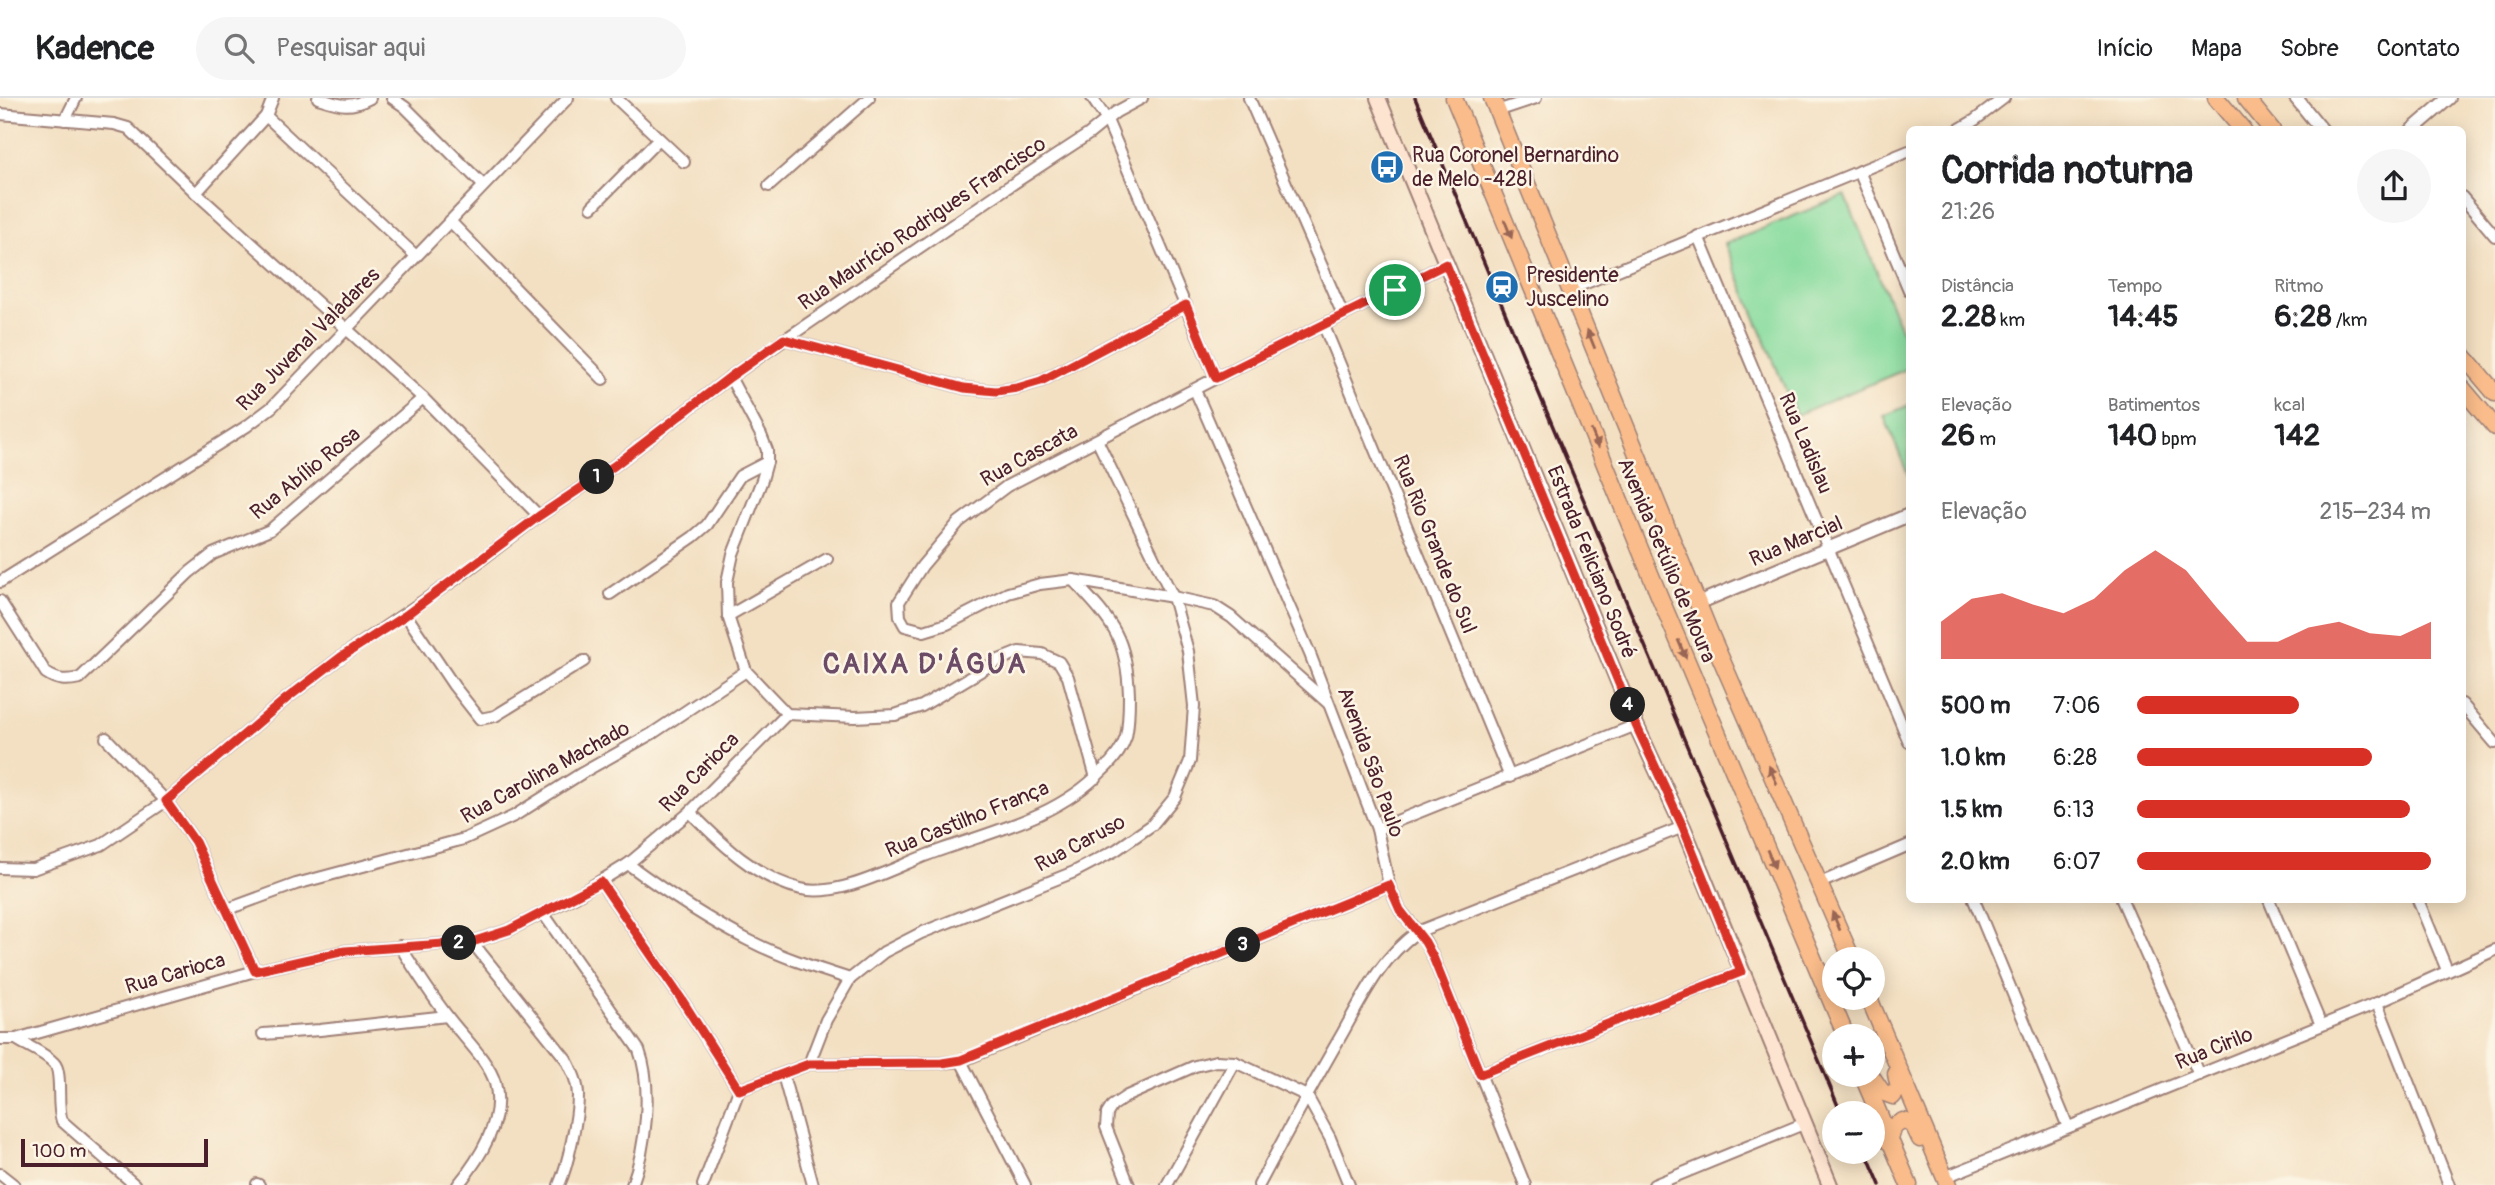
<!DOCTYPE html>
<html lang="pt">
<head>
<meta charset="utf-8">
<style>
  :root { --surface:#fff; --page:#f6f6f6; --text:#202124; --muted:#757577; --line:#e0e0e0; --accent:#d93025 }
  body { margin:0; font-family:Pangolin,sans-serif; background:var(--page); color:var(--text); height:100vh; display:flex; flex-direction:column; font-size:26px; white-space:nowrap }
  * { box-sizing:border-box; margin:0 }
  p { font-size:23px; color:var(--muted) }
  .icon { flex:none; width:38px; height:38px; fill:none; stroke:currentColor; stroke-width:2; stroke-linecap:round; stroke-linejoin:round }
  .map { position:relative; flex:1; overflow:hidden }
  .sheet { position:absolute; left:1906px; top:28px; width:560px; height:777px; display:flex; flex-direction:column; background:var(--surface); border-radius:10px; box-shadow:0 4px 18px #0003 }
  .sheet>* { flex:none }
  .controls { position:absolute; left:1822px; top:849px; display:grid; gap:14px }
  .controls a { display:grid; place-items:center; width:63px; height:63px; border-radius:50%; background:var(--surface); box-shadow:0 4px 18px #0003; font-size:35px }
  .scale { position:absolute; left:21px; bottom:18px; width:187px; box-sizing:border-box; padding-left:7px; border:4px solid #4a1f2b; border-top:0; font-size:19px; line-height:24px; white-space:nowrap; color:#4a1f2b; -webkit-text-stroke:5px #fcf5e5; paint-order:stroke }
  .pin { position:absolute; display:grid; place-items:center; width:60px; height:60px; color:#fff; margin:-30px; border:4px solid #fff; border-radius:50%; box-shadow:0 2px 7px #0007 }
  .km { position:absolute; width:35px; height:35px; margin:-18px; border-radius:50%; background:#222; color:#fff; font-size:19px; line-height:35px; text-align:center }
  .round { display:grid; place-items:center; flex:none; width:74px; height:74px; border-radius:37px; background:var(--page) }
  .headline { display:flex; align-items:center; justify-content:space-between; height:119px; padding:0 35px }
  h1 { font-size:38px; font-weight:700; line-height:52px }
  .metrics { display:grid; grid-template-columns:repeat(3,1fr); gap:10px; height:119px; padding:7px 35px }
  .metrics div { display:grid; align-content:center }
  .metrics b { font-size:30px; font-weight:700 }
  .metrics small { font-size:19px; font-weight:400 }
  .metrics p { font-size:19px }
  .chart { height:196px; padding:14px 35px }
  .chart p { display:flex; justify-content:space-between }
  .chart svg { width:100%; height:126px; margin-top:7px; fill:var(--accent); opacity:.7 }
  ul { padding:0 35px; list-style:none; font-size:23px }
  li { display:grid; grid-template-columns:112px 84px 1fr; align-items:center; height:52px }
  li i { height:18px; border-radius:9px; background:var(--accent) }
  header { display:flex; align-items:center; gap:42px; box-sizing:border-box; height:98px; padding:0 35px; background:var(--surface); border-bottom:2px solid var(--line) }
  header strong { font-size:33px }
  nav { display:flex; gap:38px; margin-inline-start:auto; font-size:24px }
  .search { width:490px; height:63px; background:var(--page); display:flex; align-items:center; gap:18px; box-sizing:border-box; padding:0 24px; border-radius:38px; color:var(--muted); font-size:26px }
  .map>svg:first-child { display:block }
  .garden { fill:#86db9e; stroke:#687d64; stroke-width:2 }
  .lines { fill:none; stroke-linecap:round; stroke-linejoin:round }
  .minor-casing { stroke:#9e7f76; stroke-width:14 }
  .tertiary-casing { stroke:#9e7f76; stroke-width:16 }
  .secondary-casing { stroke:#9e7f76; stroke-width:18 }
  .primary-casing { stroke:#9e7f76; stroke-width:19 }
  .minor { stroke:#fff; stroke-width:10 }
  .tertiary { stroke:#fff; stroke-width:12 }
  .secondary { stroke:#fde4d0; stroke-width:14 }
  .primary { stroke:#f9bc8a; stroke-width:16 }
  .rail { stroke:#4a1f2b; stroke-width:3.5 }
  .oneway { fill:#996656 }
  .route-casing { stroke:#fff; stroke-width:14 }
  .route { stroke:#d93025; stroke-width:9 }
  .labels { text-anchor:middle; stroke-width:5; stroke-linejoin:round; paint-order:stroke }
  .poi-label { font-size:21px; fill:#4a1f2b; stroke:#fcf5e5; text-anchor:start }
  .street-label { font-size:21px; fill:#4a1f2b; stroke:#fcf5e5 }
  .district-label { font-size:28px; font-weight:bold; letter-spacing:2px; fill:#6b4b66; stroke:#fcf5e5 }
</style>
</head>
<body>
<header>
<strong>Kadence</strong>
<div class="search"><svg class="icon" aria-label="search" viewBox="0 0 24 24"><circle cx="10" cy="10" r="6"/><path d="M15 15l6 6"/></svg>Pesquisar aqui</div>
<nav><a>Início</a><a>Mapa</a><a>Sobre</a><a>Contato</a></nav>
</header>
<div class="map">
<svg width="2495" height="1087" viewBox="0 0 2495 1087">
  <rect width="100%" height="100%" fill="#fcf5e5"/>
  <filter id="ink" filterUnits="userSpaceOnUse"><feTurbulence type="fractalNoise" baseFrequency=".0143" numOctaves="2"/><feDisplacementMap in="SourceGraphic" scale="14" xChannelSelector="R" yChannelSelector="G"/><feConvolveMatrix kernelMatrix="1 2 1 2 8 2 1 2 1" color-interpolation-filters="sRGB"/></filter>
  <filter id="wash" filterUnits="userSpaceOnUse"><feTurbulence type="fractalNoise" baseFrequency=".00686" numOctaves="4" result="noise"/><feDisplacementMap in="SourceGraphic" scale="28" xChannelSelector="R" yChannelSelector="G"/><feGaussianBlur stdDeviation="1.57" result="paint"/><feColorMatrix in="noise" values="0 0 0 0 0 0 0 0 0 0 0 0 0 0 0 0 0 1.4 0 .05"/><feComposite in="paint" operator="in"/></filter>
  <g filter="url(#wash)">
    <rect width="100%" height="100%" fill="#f3dfc1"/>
    <g class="garden">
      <polygon points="1845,97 1909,250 1909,270 1796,317 1725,146"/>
      <polygon points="1909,307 1909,379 1884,318"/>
    </g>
  </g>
  <g filter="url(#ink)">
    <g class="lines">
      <g class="minor-casing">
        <g id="minor">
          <path d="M318,0C340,7 349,11 370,0"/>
          <polyline points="392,0 405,9 483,87"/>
          <polyline points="616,0 684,64"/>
          <polyline points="1092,0 1107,22 1216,280"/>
          <polyline points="1249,0 1343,217"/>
          <polyline points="1497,13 1536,0"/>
          <polyline points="0,16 114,26 128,30 196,95 423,300 539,418"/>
          <polyline points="266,18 416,158"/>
          <polyline points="65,22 76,0"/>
          <polyline points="1958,32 1975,22 2004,0"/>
          <polyline points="1859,73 1909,192"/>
          <polyline points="769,88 869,0"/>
          <polyline points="196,95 266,18 273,0"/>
          <polyline points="2462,99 2495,138"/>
          <polyline points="592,109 659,41"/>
          <polyline points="450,123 603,281"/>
          <polyline points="1698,138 1909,644"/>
          <polyline points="1571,191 1909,53"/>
          <polyline points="1324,228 1510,679"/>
          <polyline points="784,241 964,290 996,293 1017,290 1041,283 1186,207"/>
          <polyline points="730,279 761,337 767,352 767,364 762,382 733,456 727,484 728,518 746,573 787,616 855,619 895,617 922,608 999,562 1019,554 1042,556 1059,564 1068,579 1096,680"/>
          <polyline points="1195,292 1310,556 1377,731 1389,787 1400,812 1425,843 1433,859 1525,1087"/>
          <polyline points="0,484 247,328 272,309 568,0"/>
          <polyline points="610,496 693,439 707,427 740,378 767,364"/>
          <path d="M0,503L46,575C58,583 66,583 80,580L190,474L213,456L270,432L423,300"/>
          <polyline points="406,517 454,588 480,621 495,618 584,563"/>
          <polyline points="728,518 827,461"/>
          <polyline points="1328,605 1231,519 1214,508 1173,499 1073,482 1040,486 1008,495 947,526 924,533 905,528 900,519 899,504 922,468 959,424 1007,388 1216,280 1446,166"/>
          <polyline points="2462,606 2495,645"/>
          <polyline points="106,640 166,703 195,744 255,873"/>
          <path d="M690,714C722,746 756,780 801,791C839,800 893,770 927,757C988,734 1056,721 1102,673C1112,664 1122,652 1126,639C1129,625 1129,610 1129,597C1127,538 1111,523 1073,482"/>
          <polyline points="1377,731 1636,627"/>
          <path d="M628,766C666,794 706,821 748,842C781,859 816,870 850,881"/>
          <polyline points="0,770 33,771 101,747 166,703 286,601 341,559 460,478 539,418 614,368 730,279 1002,93 1089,36 1116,14 1142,0"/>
          <polyline points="601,784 680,899 739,992"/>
          <polyline points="1820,785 1909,747"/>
          <polyline points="1974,802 2068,1029"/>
          <polyline points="2122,802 2199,977"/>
          <polyline points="2269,802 2321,927"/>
          <polyline points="2418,802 2447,872"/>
          <polyline points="228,811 296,786 464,741 514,718 582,675 653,635 746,573"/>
          <path d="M543,815L639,952C653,990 646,1049 632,1087"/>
          <path d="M472,844L566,961C572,973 578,984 578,998C578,1020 568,1067 559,1087"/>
          <path d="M400,848C415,872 431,897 448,919C462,938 489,963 495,985C505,1022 480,1060 458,1087"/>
          <polyline points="2377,905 2449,1087"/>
          <polyline points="263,936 320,932 447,918"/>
          <polyline points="0,941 16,941 255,873 345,853 472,844 509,832 576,798 628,766 690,714 787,616"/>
          <path d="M16,941C27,948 45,955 54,965C63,974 56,1007 62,1023L135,1087"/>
          <polyline points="961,963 1025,1087"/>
          <polyline points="809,966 826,922 850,881 884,854 921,835 1074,774 1116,752 1152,727 1175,699 1190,663 1194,608 1188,553 1173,499 1097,342"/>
          <polyline points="1480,976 1741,874"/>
          <polyline points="783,977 813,1087"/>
          <polyline points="0,1076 14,1087"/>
          <polyline points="1945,1079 2377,905 2495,852"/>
          <polyline points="257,1086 259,1087"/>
          <polyline points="703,1087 739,992 809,966 942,965 961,963 1389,787"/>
          <polyline points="1129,1087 1106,1029 1107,1016 1112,1008 1127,998 1195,968 1216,963 1235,964 1307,998 1330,1040 1349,1087"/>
          <polyline points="1167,1087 1235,964"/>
          <path d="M1259,1087C1286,1036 1313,986 1342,936C1364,897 1380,861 1417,834L1683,729"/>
          <polyline points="1654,1087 1803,1026"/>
        </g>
      </g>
      <g class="tertiary-casing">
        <g id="tertiary">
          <polyline points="2296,0 2322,32"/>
          <polyline points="2412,32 2449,0"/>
          <polyline points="1698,505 1909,417"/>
        </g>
      </g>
      <g class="secondary-casing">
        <polyline id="secondary" points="1378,0 1636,627 1683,729 1830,1087"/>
      </g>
      <g class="primary-casing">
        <g id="primary">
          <polyline points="1454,0 1661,502 1846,938"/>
          <polyline points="1492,0 1712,540 1852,861"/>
          <polyline points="2216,0 2243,32"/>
          <polyline points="2246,0 2272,32"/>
          <polyline points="2462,256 2495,295"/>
          <polyline points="2462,290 2495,329"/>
          <polyline points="1869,900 1948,1087"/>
          <polyline points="1862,976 1909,1087"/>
          <polyline points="1870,976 1882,994 1893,998 1899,990 1896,976"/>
          <polyline points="1889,1044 1894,1028 1903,1023 1913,1026 1920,1041"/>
        </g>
      </g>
      <use href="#minor" class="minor"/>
      <use href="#tertiary" class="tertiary"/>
      <use href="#secondary" class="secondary"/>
      <use href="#primary" class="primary"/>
      <g class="rail">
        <polyline points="1415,0 1841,1015"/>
        <polyline points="1866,1054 1880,1087"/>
      </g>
    </g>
    <defs><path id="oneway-solid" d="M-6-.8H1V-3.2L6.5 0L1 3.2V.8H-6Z" transform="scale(1.75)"/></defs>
    <g class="oneway">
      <use href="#oneway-solid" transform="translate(1508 131) rotate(68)"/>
      <use href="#oneway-solid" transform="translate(1591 241) rotate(-112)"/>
      <use href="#oneway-solid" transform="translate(1595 341) rotate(68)"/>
      <use href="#oneway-solid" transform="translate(1682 551) rotate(67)"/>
      <use href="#oneway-solid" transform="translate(1773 677) rotate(-114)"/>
      <use href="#oneway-solid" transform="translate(1771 761) rotate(67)"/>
      <use href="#oneway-solid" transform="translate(1836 823) rotate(-113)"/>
    </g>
  </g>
  <g class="lines" filter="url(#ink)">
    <g class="route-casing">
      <polygon id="route" points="1446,166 1636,627 1683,729 1741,874 1480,976 1433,859 1425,844 1400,812 1389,787 961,962 942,965 809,966 739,992 680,899 601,784 509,832 472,844 345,853 255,873 195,744 166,703 286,601 341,559 406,517 539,418 614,368 730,279 784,241 964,290 996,293 1017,290 1041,283 1186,207 1216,280"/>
    </g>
    <use href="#route" class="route"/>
  </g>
  <defs>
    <g id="bus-disc" transform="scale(1.75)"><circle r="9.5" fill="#1f6fb2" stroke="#fcf5e5"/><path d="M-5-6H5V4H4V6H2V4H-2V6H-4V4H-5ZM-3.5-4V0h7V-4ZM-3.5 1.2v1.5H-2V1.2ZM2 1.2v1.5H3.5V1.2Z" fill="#fff"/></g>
    <g id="station-disc" transform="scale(1.75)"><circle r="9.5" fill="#1f6fb2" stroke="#fcf5e5"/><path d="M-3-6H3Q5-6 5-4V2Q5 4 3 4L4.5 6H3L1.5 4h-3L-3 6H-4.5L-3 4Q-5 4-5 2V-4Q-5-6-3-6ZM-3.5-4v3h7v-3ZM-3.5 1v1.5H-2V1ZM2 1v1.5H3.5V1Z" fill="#fff"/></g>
  </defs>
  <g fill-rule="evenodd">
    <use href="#bus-disc" x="1387" y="69"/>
    <use href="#station-disc" x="1502" y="189"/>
  </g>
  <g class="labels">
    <g class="poi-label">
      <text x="1412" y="64">Rua Coronel Bernardino<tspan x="1412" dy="24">de Melo -428I</tspan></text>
      <text x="1526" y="184">Presidente<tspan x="1526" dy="24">Juscelino</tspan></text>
    </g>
    <g class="street-label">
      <text transform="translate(922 125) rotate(-34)" y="7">Rua Maurício Rodrigues Francisco</text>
      <text transform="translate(308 241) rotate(-45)" y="7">Rua Juvenal Valadares</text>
      <text transform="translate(1806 345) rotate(67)" y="7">Rua Ladislau</text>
      <text transform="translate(1029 357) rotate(-29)" y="7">Rua Cascata</text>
      <text transform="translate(305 375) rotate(-39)" y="7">Rua Abílio Rosa</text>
      <text transform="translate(1796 443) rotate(-23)" y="7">Rua Marcial</text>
      <text transform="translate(1435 446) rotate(68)" y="7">Rua Rio Grande do Sul</text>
      <text transform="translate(1667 462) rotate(67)" y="7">Avenida Getúlio de Moura</text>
      <text transform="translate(1592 464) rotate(68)" y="7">Estrada Feliciano Sodré</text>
      <text transform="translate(1371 664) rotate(70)" y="7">Avenida São Paulo</text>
      <text transform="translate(545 674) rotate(-29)" y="7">Rua Carolina Machado</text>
      <text transform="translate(699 674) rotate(-45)" y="7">Rua Carioca</text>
      <text transform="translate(967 721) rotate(-22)" y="7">Rua Castilho França</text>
      <text transform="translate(1080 745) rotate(-28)" y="7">Rua Caruso</text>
      <text transform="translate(175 875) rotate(-16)" y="7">Rua Carioca</text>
      <text transform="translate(2214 950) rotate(-22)" y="7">Rua Cirilo</text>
    </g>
    <g class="district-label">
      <text x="925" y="575">CAIXA D'ÁGUA</text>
    </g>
  </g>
</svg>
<div class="controls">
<a><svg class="icon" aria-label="locate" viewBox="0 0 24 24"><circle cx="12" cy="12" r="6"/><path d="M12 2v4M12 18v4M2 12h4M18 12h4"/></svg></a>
<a>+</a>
<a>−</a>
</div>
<div class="scale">100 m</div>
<div class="pin" style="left:1395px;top:192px;background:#1e9e55"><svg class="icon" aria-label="arrive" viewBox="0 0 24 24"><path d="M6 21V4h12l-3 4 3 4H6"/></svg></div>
<b class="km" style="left:597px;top:379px">1</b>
<b class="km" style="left:459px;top:845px">2</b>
<b class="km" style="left:1243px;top:847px">3</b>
<b class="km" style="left:1628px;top:607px">4</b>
<section class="sheet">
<div class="headline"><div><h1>Corrida noturna</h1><p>21:26</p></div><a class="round"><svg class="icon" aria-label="share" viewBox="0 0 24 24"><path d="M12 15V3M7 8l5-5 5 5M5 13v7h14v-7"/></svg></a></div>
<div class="metrics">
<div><p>Distância</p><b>2.28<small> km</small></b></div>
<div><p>Tempo</p><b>14:45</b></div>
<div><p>Ritmo</p><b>6:28<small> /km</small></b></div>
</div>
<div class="metrics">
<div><p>Elevação</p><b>26<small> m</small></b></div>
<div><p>Batimentos</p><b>140<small> bpm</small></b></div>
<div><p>kcal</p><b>142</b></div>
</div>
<div class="chart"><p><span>Elevação</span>215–234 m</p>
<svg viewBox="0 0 160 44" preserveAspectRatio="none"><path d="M0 44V31L10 23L20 21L30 25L40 28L50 23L60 13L70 6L80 13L90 26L100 38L110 38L120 33L130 31L140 35L150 36L160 31V44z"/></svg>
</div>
<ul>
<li><b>500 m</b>7:06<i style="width:55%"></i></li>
<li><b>1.0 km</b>6:28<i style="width:80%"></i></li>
<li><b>1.5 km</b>6:13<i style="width:93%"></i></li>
<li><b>2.0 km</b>6:07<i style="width:100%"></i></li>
</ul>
</section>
</div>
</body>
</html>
